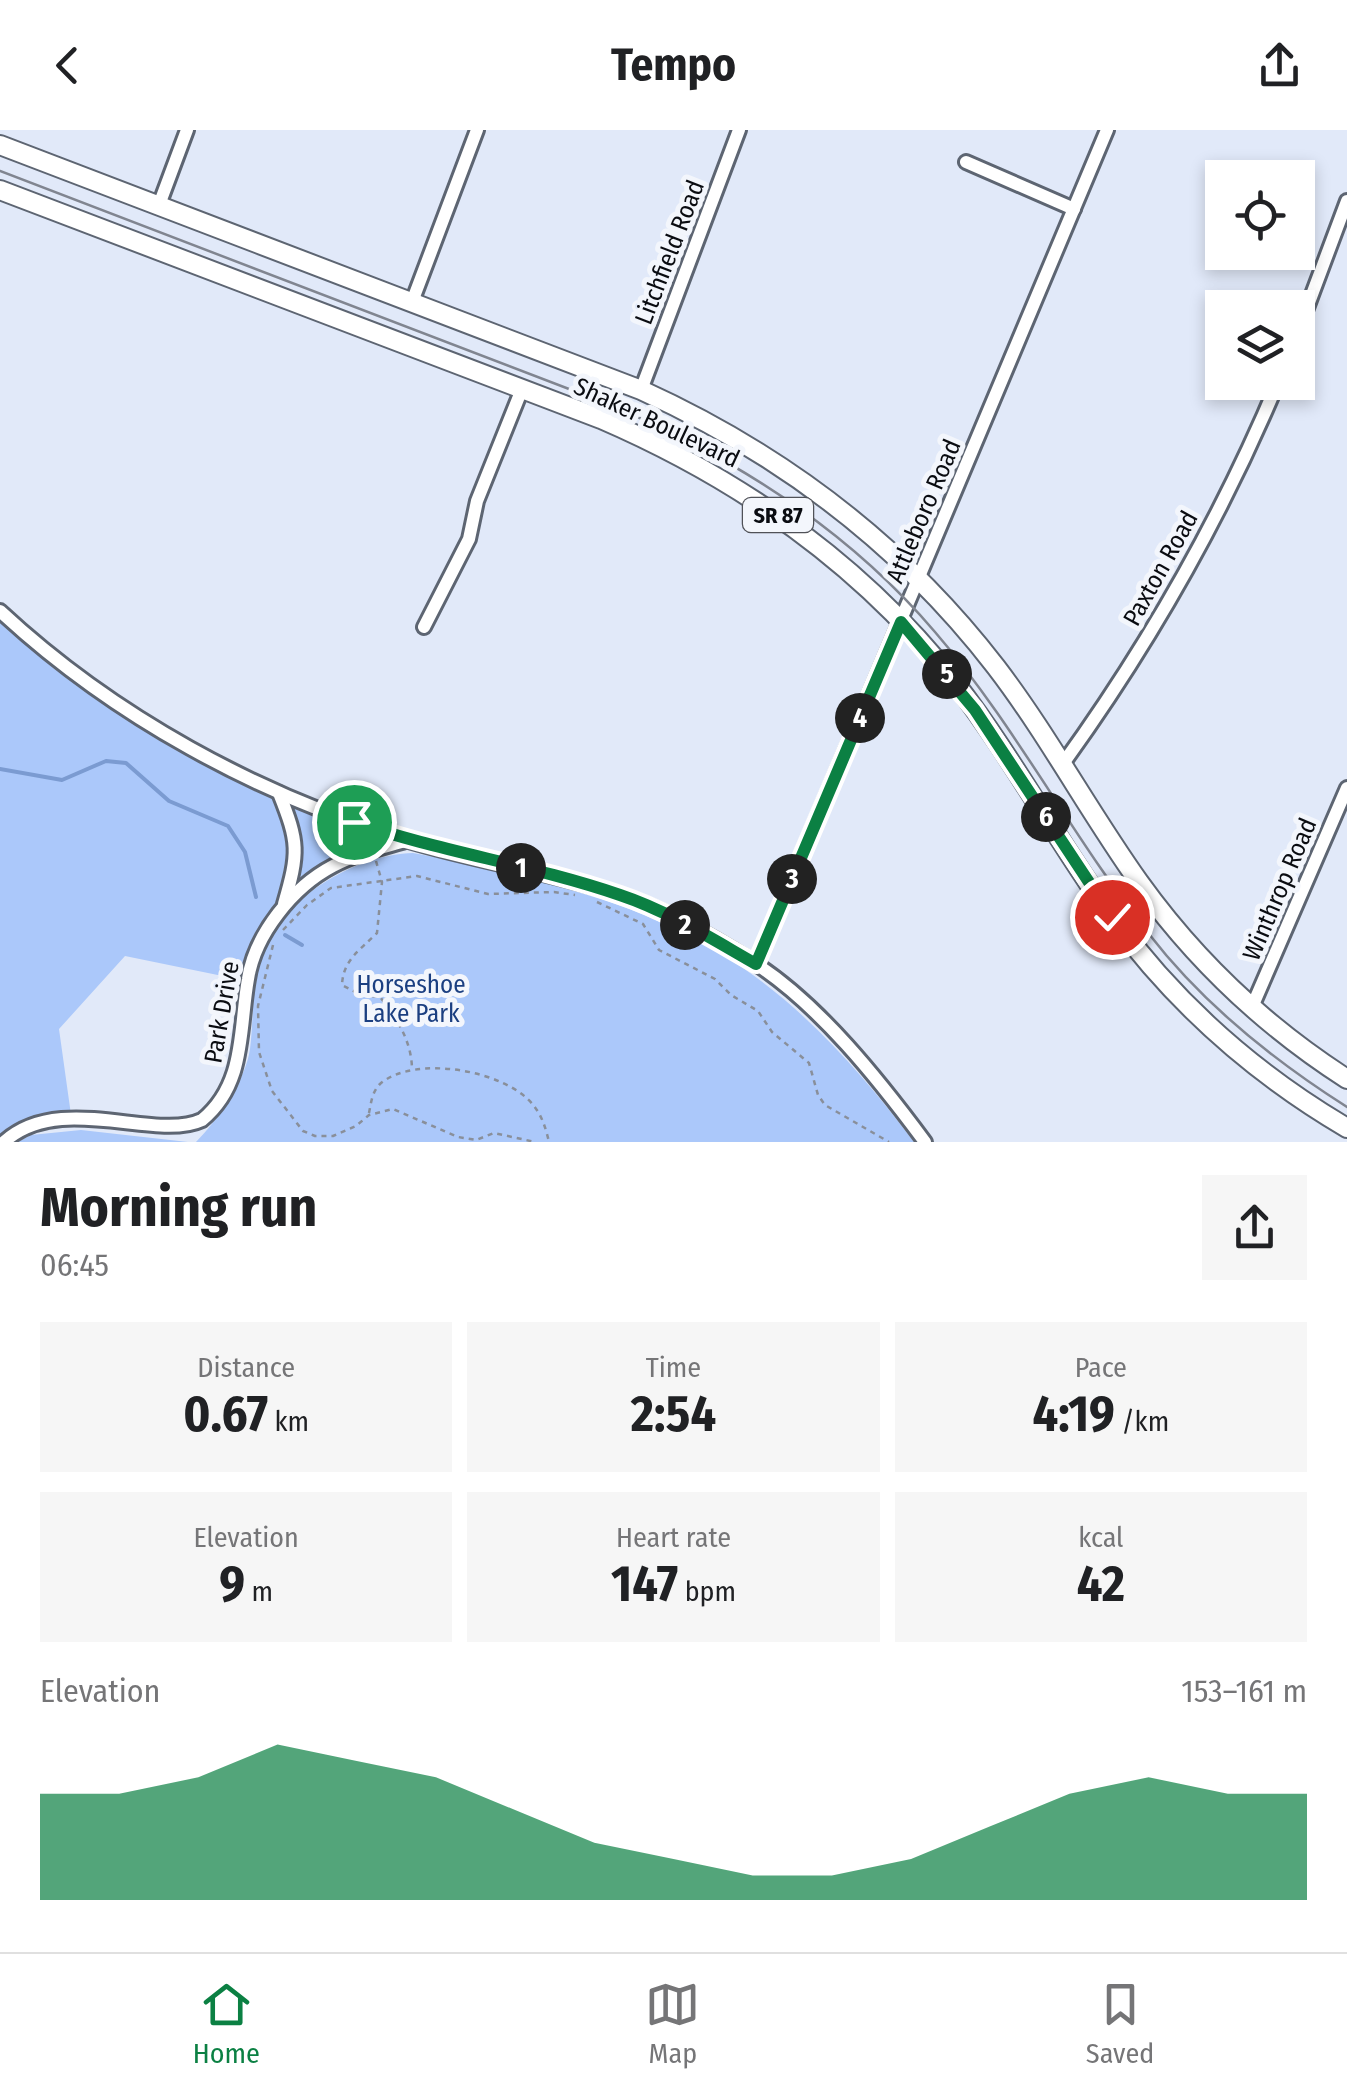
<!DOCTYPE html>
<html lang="en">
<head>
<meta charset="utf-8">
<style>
  :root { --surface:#fff; --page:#f6f6f6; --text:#202124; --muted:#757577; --line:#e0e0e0; --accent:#0b8043 }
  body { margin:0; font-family:"Fira Sans Condensed",sans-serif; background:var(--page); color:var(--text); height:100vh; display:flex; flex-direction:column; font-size:38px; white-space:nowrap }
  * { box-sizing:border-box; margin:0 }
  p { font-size:32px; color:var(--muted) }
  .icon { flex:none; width:55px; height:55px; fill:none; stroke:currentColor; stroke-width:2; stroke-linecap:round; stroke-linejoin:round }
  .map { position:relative; height:1012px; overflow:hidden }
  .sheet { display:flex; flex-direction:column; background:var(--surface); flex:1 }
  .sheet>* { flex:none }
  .buttons { position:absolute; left:1205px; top:30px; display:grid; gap:20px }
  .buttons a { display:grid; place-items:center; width:110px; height:110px; border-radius:0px; background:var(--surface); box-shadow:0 5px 15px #0003; font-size:50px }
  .pin { position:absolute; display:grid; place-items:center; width:85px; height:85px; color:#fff; margin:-42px; border:5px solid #fff; border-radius:50%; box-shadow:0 2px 10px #0007 }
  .km { position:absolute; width:50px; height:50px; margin:-25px; border-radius:50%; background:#222; color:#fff; font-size:28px; line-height:50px; text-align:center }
  .round { display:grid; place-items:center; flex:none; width:105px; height:105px; border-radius:0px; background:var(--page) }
  .headline { display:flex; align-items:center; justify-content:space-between; height:170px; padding:0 40px }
  h1 { font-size:55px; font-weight:700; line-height:75px }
  .stats { display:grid; grid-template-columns:repeat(3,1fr); gap:15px; height:170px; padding:10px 40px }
  .stats div { display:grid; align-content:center; border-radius:0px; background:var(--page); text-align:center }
  .stats b { font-size:50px; font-weight:700 }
  .stats small { font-size:28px; font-weight:400 }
  .stats p { font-size:28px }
  .chart { height:280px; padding:20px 40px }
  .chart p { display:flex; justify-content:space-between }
  .chart svg { width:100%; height:180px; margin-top:10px; fill:var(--accent); opacity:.7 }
  header { display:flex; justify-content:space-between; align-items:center; height:130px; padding:0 40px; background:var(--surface); font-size:45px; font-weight:700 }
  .tabs { display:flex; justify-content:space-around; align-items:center; height:140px; border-top:2px solid var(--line); background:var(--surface); font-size:28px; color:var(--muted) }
  .tabs a { display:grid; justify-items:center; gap:5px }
  .tabs .selected { color:var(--accent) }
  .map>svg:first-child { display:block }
  .green { fill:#abc8fa }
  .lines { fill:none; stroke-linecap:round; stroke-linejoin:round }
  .stream { stroke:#7b9bd1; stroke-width:4 }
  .minor-casing { stroke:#5d6572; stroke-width:18 }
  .major-casing { stroke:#5d6572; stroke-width:22 }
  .path { stroke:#898f9a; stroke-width:2.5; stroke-dasharray:5 5; stroke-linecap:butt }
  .minor { stroke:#fff; stroke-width:12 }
  .major { stroke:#fff; stroke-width:18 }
  .tram { stroke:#808590; stroke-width:2.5 }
  .route-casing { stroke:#fff; stroke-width:20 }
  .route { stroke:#0b8043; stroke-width:12 }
  .labels { text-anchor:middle; stroke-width:10; stroke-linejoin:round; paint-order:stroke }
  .shield { fill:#f3f6fc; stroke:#505258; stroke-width:2.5 }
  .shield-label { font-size:22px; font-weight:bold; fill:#0a0c11 }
  .street-label { font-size:25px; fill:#0a0c11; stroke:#f3f6fc }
  .park-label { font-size:25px; fill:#1b3f81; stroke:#f3f6fc }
</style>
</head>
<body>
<header><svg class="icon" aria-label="back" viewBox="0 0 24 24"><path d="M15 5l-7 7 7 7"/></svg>Tempo<svg class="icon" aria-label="share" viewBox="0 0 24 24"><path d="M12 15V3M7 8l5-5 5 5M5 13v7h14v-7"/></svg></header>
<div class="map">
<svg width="1347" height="1012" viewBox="0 0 1347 1012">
  <rect width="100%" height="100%" fill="#e1e9f9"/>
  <g class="green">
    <polygon points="0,481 82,547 215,633 406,710 330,737 284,777 247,851 125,826 59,899 72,992 30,997 0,1012"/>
    <path d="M413,723C526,743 647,772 743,838C811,885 865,947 914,1012H196C217,991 246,949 250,919C254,888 251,857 261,827C278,770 356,724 413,723Z"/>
    <polygon points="81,1000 188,1012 18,1012 31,1005"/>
  </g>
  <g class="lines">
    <g class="stream">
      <polyline points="0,639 62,650 106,631 126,633 169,671 228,696 245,722 256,767"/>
      <polyline points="285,805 302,815"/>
    </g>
    <g class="minor-casing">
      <g id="minor">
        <polyline points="966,32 1074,79"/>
        <polyline points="159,75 187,0"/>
        <polyline points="412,172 477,0"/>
        <polyline points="1298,202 1347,71"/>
        <polyline points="641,260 739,0"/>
        <path d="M0,481C114,587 257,664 405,710C475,731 548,742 618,764C664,779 712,806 753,832C819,874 879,950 925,1012"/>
        <polyline points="424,497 469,409 477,371 522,259"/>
        <path d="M1062,635C1148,516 1221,388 1278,252"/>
        <path d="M279,663C299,713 299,722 284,774"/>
        <polyline points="756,834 1107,0"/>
        <polyline points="1252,877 1347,658"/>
        <path d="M4,1012C60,961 155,1012 202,990C246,954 239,899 248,849C255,804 293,757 333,736C355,724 381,718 405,711"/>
      </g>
    </g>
    <g class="major-casing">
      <g id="major">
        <path d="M0,15L641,260C782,324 902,415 996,537C1048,605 1089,682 1139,752C1195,830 1266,897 1347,949"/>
        <path d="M0,60L601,289C740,349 862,434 956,554C1013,628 1057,711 1112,787C1175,873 1255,944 1347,998"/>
      </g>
    </g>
    <g class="path">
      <path d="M376,731L382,752L377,803C360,820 343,830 342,855L361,865L380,867C397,888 412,912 412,940"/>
      <polyline points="597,772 643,794 659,820 715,849 731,865 758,881 772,902 809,933 818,965 825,975 889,1012"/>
      <polyline points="283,800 307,775 331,758 417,746 488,764 554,762 575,765"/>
      <polyline points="273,815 258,876 259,922 272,961 303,1001 315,1006 333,1006 356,996 369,985 393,979 458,1007 476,1010 494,1003 535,1012"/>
      <path d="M369,983C371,973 372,962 380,954C414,924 507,940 534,976C542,986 546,999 549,1012"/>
    </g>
    <use href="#minor" class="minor"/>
    <use href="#major" class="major"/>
    <path class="tram" d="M0,41L603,272C729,324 846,397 935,502C1016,596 1072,707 1149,804C1203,874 1273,930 1347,977"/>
  </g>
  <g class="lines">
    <g class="route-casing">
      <path id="route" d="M354,692C441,722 533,735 620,765C668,781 712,809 756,834L901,492L975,580L1112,787"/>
    </g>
    <use href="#route" class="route"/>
  </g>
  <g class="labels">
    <rect class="shield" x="743" y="368" width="70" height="34" rx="8"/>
    <g class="shield-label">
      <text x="778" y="393">SR 87</text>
    </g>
    <g class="street-label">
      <text transform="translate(669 122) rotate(-69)" y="9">Litchfield Road</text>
      <text transform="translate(657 292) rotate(25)" y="9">Shaker Boulevard</text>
      <text transform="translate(923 381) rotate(-67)" y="9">Attleboro Road</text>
      <text transform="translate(1160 438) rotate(-61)" y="9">Paxton Road</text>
      <text transform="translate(1279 759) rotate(-67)" y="9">Winthrop Road</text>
      <text transform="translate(221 882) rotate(-80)" y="9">Park Drive</text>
    </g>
    <g class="park-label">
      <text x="411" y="863">Horseshoe<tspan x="411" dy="29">Lake Park</tspan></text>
    </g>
  </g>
</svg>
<div class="buttons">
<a><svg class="icon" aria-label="locate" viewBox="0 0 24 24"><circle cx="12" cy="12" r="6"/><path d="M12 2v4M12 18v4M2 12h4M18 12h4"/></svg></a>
<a><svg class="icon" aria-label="layers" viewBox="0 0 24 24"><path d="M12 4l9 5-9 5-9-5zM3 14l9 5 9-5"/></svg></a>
</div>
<div class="pin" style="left:354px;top:692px;background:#1e9e55"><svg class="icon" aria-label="arrive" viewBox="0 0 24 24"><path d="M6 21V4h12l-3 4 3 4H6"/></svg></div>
<div class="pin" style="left:1112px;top:787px;background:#d93025"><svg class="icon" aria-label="check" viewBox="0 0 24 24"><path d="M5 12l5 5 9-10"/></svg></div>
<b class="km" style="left:521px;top:738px">1</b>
<b class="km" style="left:685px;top:795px">2</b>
<b class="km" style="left:792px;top:749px">3</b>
<b class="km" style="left:860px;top:588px">4</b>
<b class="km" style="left:947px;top:544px">5</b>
<b class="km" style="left:1046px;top:687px">6</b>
</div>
<section class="sheet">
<div class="headline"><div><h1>Morning run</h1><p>06:45</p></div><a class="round"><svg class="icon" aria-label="share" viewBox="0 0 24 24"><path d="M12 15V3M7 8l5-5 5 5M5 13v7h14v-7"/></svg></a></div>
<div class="stats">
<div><p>Distance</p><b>0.67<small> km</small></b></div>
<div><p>Time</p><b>2:54</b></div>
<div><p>Pace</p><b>4:19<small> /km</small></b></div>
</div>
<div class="stats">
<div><p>Elevation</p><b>9<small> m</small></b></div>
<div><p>Heart rate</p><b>147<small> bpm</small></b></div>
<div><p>kcal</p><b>42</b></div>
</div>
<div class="chart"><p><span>Elevation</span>153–161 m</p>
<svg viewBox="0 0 160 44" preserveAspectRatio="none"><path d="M0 44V18L10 18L20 14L30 6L40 10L50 14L60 22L70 30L80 34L90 38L100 38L110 34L120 26L130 18L140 14L150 18L160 18V44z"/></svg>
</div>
</section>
<nav class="tabs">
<a class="selected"><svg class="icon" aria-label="home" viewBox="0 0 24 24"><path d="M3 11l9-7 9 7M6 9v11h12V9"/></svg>Home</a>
<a><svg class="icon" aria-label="map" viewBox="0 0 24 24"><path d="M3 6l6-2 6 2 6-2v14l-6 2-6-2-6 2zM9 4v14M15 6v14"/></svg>Map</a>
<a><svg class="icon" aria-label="saved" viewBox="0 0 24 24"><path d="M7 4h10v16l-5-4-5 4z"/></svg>Saved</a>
</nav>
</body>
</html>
